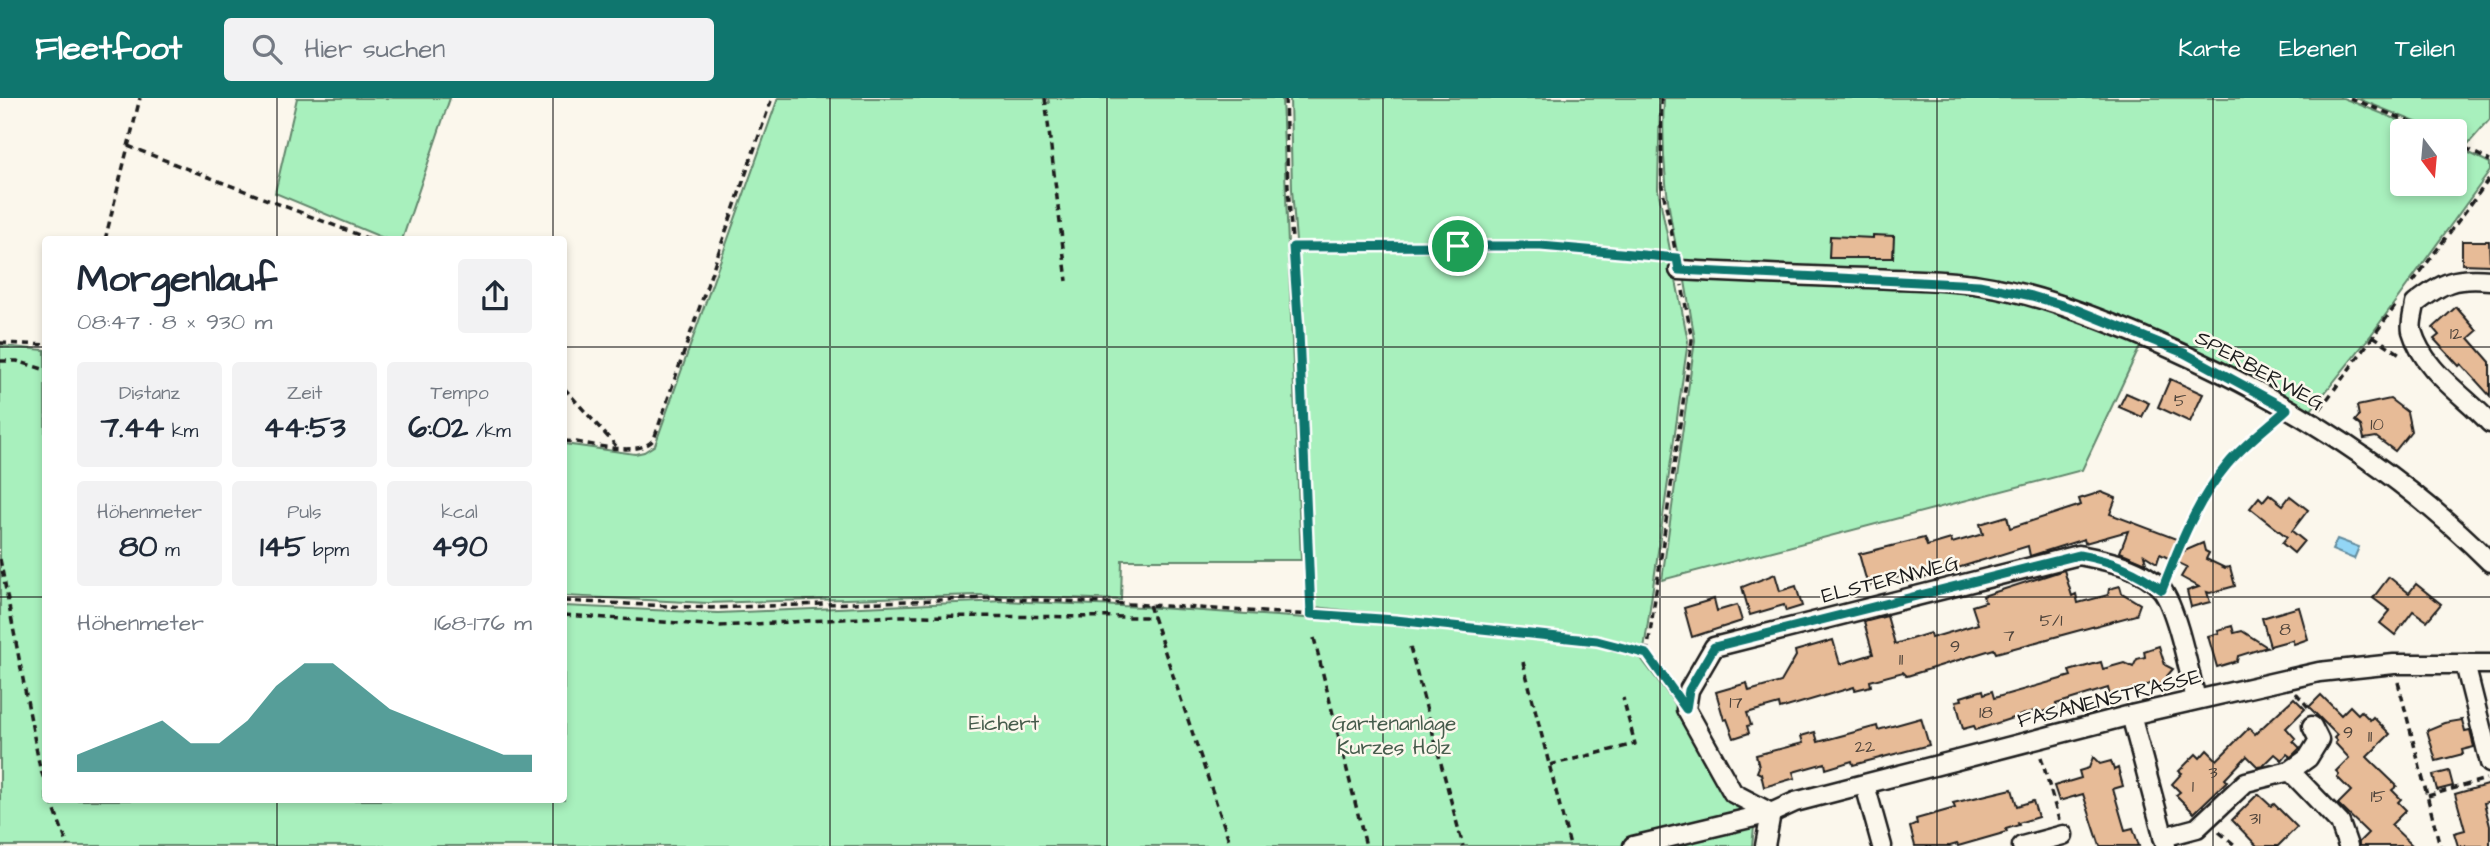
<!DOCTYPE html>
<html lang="de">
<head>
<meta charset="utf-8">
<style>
  :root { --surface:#fff; --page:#f2f2f3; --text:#1f2937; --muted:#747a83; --accent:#0f766e }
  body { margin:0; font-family:"Architects Daughter",sans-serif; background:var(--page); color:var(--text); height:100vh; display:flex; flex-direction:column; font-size:26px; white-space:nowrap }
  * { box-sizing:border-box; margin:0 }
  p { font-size:23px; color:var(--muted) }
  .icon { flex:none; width:38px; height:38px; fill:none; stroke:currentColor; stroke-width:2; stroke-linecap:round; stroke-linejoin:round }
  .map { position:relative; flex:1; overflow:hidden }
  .sheet { position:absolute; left:42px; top:138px; width:525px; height:567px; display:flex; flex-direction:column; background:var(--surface); border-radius:7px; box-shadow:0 4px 10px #0003 }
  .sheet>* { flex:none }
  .needle { width:46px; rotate:164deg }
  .controls { position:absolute; left:2390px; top:21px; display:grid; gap:14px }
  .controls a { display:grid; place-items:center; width:77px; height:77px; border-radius:7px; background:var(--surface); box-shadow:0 4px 10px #0003; font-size:35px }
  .pin { position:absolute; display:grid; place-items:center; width:60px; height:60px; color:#fff; margin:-30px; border:4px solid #fff; border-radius:50%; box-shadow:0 2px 7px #0007 }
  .round { display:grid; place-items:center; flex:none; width:74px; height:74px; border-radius:7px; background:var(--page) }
  .summary { display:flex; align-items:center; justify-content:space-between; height:119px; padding:0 35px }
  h1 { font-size:38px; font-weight:700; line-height:52px }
  .figures { display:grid; grid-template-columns:repeat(3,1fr); gap:10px; height:119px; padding:7px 35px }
  .figures div { display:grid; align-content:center; border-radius:7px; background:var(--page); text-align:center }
  .figures b { font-size:30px; font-weight:700 }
  .figures small { font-size:19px; font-weight:400 }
  .figures p { font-size:19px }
  .chart { height:196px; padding:14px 35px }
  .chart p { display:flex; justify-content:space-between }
  .chart svg { width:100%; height:126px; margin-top:7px; fill:var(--accent); opacity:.7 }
  header { display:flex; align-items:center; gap:42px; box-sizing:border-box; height:98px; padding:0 35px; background:var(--accent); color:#fff }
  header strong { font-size:33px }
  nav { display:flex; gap:38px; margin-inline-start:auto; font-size:24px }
  .search { width:490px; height:63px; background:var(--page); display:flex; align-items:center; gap:18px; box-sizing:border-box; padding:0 24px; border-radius:7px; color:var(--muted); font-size:26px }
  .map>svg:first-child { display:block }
  .green { fill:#a8f0bd; stroke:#62866c; stroke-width:2 }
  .water { fill:#93d6f5; stroke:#638c9e; stroke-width:2 }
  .building { fill:#e7bb97; stroke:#1c1c1c; stroke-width:2 }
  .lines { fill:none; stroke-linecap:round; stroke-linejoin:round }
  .minor-casing { stroke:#1c1c1c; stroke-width:23 }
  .path { stroke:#1c1c1c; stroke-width:3.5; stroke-dasharray:7 5; stroke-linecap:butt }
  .minor { stroke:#fbf7ec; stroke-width:18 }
  .route-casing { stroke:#fff; stroke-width:14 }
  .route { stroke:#0f766e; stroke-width:9 }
  .grid { fill:none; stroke:#1c1c1c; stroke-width:2; stroke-opacity:0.55 }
  .labels { text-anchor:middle; stroke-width:5; stroke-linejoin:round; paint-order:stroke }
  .number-label { font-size:18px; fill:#4f443b }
  .street-label { font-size:21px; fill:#1c1c1c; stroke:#fbf7ec }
  .park-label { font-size:21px; fill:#465c4c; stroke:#fbf7ec }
</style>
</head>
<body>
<header>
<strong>Fleetfoot</strong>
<div class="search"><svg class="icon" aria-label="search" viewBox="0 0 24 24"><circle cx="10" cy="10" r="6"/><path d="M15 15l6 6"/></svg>Hier suchen</div>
<nav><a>Karte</a><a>Ebenen</a><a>Teilen</a></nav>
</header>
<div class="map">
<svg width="2490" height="748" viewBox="0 0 2490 748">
  <rect width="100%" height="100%" fill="#fbf7ec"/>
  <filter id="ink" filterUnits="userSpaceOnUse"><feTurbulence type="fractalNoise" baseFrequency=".0143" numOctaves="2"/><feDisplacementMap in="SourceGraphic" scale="14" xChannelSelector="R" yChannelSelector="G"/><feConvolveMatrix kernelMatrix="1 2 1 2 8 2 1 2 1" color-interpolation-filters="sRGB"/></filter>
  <g filter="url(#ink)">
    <g class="green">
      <polygon points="297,0 450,0 402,142 388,142 275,95"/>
      <polygon points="778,0 1045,0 1046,5 1049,5 1048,0 1282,0 1301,462 1122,462 1121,502 978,497 708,505 564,498 564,346 635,356 644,354 655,347"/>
      <polygon points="1290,0 1660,0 1658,91 1688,243 1644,552 1598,541 1315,509 1303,235 1292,91"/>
      <path d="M1664,0H2343L2426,33H2403V86H2455V48L2490,65V73L2371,237L2307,317L2032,197L1681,171C1667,111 1661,62 1664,0Z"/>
      <polygon points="2356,0 2490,0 2490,21 2467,47 2455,42 2455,33 2438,33"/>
      <polygon points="1684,177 1979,190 2144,240 2082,372 1662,482 1695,242"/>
      <polygon points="0,248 45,252 46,702 564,702 564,508 718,515 1004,503 1143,509 1423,528 1597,547 1640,559 1672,601 1730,700 1756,711 1752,748 0,748"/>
    </g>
    <polygon class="water" points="2337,441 2359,449 2354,461 2332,452"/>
    <g class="building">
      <polygon points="1873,137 1894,138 1893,160 1829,160 1830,138 1873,140"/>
      <polygon points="2462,143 2489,143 2490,167 2462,166"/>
      <polygon points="2456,209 2477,233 2469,240 2490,264 2490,298 2461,266 2459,268 2434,241 2439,237 2433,230"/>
      <polygon points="2170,281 2203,296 2190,324 2158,309"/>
      <polygon points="2126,295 2149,305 2142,319 2119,309"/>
      <polygon points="2390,301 2407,314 2411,333 2395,353 2376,339 2364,341 2361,328 2355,323 2359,318 2357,308"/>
      <polygon points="2101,394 2116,400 2110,416 2179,442 2173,458 2203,445 2205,453 2209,455 2206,461 2225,470 2230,469 2235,488 2210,495 2207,494 2210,504 2191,509 2187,493 2199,489 2181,479 2187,469 2160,456 2157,465 2144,457 2146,465 2120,454 2128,433 2085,445 2084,441 2030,458 2028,448 1935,477 1904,484 1902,478 1868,488 1859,456 1924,440 1927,448 1951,441 1952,445 1983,436 1980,426 2007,418 2010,430 2081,407 2079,401"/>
      <polygon points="2269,396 2283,407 2290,398 2308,412 2292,433 2304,443 2294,455 2282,445 2287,439 2250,410 2259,399 2263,403"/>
      <polygon points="2064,472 2072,498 2076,496 2078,505 2108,497 2109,491 2120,488 2122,495 2140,506 2136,517 1996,555 1994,551 1907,578 1903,574 1870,583 1871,588 1855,592 1854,589 1780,611 1779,606 1747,615 1751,627 1747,628 1749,635 1734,640 1727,621 1724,622 1716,594 1747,585 1749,593 1781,584 1796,558 1795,553 1833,542 1840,566 1873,556 1864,524 1887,518 1895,546 1930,535 1931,540 1978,526 1972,508 1985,504 1983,498"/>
      <polygon points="1775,476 1780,493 1796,488 1802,508 1786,513 1784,507 1750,517 1742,489"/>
      <polygon points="2389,479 2409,495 2416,486 2441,506 2427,523 2413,513 2395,537 2380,525 2390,513 2373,500"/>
      <polygon points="1714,501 1717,513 1737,507 1742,523 1692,539 1684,510"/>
      <polygon points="2299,509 2308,541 2294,546 2292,542 2270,548 2262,520"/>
      <polygon points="2232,528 2234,535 2242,533 2267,549 2238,558 2237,563 2217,569 2208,538 2219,535 2218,532"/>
      <polygon points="2159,548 2165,567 2173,571 2167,578 2169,584 2154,588 2154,585 2110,598 2108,590 2056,606 2057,610 2038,615 2037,612 1976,632 1974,628 1963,631 1956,603 1962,602 1961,599 1983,592 1984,596 1992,593 1994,600 2071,578 2069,573 2101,564 2103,571 2124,565 2133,569 2137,561 2145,559 2144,553"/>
      <polygon points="2321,597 2341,617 2350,608 2358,616 2361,613 2370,622 2373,619 2390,636 2367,659 2397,688 2392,692 2401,701 2398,704 2406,712 2391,727 2413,748 2359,748 2359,744 2368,735 2338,706 2351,693 2337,679 2339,676 2336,673 2349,660 2335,645 2337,643 2334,640 2337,637 2309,609"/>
      <polygon points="2294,600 2305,611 2286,630 2296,641 2293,643 2300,650 2291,659 2287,656 2282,662 2275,656 2263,668 2258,669 2247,658 2225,681 2227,683 2194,715 2176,697 2180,694 2172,686 2182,675 2179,673 2196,656 2200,660 2207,652 2217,662 2249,630 2255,636"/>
      <polygon points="1921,620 1929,647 1853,667 1852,663 1826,671 1825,665 1793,674 1795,680 1764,689 1761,676 1757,674 1759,669 1756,657 1803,645 1801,638 1815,634 1818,644 1877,628 1878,632"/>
      <polygon points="2462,622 2465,634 2470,633 2474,649 2462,652 2463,656 2436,663 2427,632 2444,625"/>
      <polygon points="2093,659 2100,666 2111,663 2114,672 2118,670 2123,688 2113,691 2125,732 2133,730 2139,748 2100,748 2083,696 2059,703 2054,688 2081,680 2079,673 2089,670"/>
      <polygon points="2449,673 2453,688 2437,692 2433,677"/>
      <polygon points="2490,686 2490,703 2484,705 2490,728 2490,748 2458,748 2454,735 2465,732 2455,696"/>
      <polygon points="2012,691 2017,708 2033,703 2038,719 2018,725 2019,727 2006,731 2007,734 1958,748 1957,746 1950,748 1915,748 1910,729 1917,726 1916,721 1955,710 1953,705"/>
      <polygon points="2258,696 2271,708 2274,706 2297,729 2278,748 2257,748 2232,722"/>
    </g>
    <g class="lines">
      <g class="minor-casing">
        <g id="minor">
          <path d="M1679,172C1742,175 1806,178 1869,180C1906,182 1944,181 1980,187C2033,195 2082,214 2132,234C2263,288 2389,363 2490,464"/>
          <path d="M2490,182C2454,179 2443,184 2415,206C2414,214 2410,225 2412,233C2424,274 2464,296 2490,325"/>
          <polyline points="2465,566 2490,665"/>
          <polyline points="2131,617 2166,748"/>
          <polyline points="2290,673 2308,660 2319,642 2312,628"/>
          <polyline points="1865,687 1882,748"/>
          <path d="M1771,715L1733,695L1686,611L1689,592L1714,549L2079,457C2105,462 2144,469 2162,492C2177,512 2189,574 2196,601"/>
          <polyline points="2163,739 2197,730 2246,684 2290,673 2340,725 2348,748"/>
          <polyline points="1633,748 1771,715 1795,704 2131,617 2319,574 2394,566 2490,566"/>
          <polyline points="1765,748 1771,715"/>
          <polyline points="2022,748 2063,737"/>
        </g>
      </g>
      <g class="path">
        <polyline points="1045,0 1067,183"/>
        <polyline points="1285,0 1288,89 1299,234 1311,516"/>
        <polyline points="1661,0 1662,88 1676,156"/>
        <polyline points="2350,0 2433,33"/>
        <polyline points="2455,44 2490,63"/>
        <polyline points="128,48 372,142"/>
        <polyline points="105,142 140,0"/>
        <polyline points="1293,149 1541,148 1668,159"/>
        <polyline points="2413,184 2490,80"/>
        <polyline points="2373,238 2403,258"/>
        <polyline points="0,245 46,247"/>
        <polyline points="0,263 17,263 46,272"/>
        <polyline points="564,290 616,348"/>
        <polyline points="2320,311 2396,207"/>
        <path d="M564,343C587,343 637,362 654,341L772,0"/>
        <polyline points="0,461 40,670 46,686"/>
        <polyline points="2169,474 2188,428 2228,365 2275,322"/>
        <polyline points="564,503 711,510 994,500 1149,507 1395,522 1597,543 1647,556 1672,592"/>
        <polyline points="1149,507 1231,748"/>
        <polyline points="564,517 720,528 896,518 1154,519"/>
        <polyline points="1314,540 1366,748"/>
        <polyline points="1410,549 1463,748"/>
        <polyline points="1647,556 1692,242 1682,187"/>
        <polyline points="1523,564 1570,748"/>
        <polyline points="2398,584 2440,748"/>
        <polyline points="2296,595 2309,610"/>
        <polyline points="2041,659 2059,722"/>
        <polyline points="1550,667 1635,646 1623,600"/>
        <polyline points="2428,698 2486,681"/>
        <polyline points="51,702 68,748"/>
        <polyline points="2219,734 2236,748"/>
      </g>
      <use href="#minor" class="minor"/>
    </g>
  </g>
  <g class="lines" filter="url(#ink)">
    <g class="route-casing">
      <path id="route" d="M1458,148H1541L1677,160L1679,172L1979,187L2032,198L2075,211L2184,255L2287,311C2268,329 2244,346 2227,367C2196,404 2179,448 2162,492C2135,472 2112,463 2079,457L1714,549L1689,592L1686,611L1647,556L1597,543L1395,522L1311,516L1299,234L1293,149Z"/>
    </g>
    <use href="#route" class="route"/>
  </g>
  <path class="grid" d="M277,0V142M553,0V142M830,0V748M1107,0V748M1383,0V748M1660,0V748M1937,0V748M2213,0V748M0,249H46M564,249H2490M0,499H46M564,499H2490M277,702V748M553,702V748"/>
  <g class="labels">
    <g class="number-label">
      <text x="2456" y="241">12</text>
      <text x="2180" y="308">5</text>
      <text x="2377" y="332">10</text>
      <text x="2051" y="528">5/1</text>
      <text x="2285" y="537">8</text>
      <text x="2009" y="543">7</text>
      <text x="1955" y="554">9</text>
      <text x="1901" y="567">11</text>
      <text x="1736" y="610">17</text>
      <text x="1986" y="620">18</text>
      <text x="2348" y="640">9</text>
      <text x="2370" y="644">11</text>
      <text x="1865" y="654">22</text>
      <text x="2213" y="680">3</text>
      <text x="2193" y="694">1</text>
      <text x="2378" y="704">15</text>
      <text x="2255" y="726">31</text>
    </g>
    <g class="street-label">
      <text transform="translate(2260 272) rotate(29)" y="7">SPERBERWEG</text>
      <text transform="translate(1890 481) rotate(-14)" y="7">ELSTERNWEG</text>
      <text transform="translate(2109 600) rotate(-14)" y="7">FASANENSTRASSE</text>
    </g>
    <g class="park-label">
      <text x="1004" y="632">Eichert</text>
      <text x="1394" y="632">Gartenanlage<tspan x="1394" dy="24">Kurzes Holz</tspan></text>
    </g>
  </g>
</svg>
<div class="controls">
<a><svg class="needle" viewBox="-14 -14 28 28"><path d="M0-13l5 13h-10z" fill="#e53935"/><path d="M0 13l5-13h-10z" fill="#747a83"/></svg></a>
</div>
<div class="pin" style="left:1458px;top:148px;background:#1e9e55"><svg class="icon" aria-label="arrive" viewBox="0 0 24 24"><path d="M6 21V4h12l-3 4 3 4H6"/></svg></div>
<section class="sheet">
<div class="summary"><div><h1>Morgenlauf</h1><p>08:47 · 8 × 930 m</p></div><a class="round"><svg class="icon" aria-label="share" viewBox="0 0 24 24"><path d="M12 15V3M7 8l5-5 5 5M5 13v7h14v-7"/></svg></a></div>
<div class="figures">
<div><p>Distanz</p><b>7.44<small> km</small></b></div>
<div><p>Zeit</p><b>44:53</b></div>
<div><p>Tempo</p><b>6:02<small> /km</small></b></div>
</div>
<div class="figures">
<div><p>Höhenmeter</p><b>80<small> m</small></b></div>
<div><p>Puls</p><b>145<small> bpm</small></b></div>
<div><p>kcal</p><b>490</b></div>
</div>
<div class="chart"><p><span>Höhenmeter</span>168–176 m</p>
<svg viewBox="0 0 160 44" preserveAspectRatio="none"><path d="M0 44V38L10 34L20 30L30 26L40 34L50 34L60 26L70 14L80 6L90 6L100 14L110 22L120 26L130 30L140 34L150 38L160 38V44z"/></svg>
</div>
</section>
</div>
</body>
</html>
